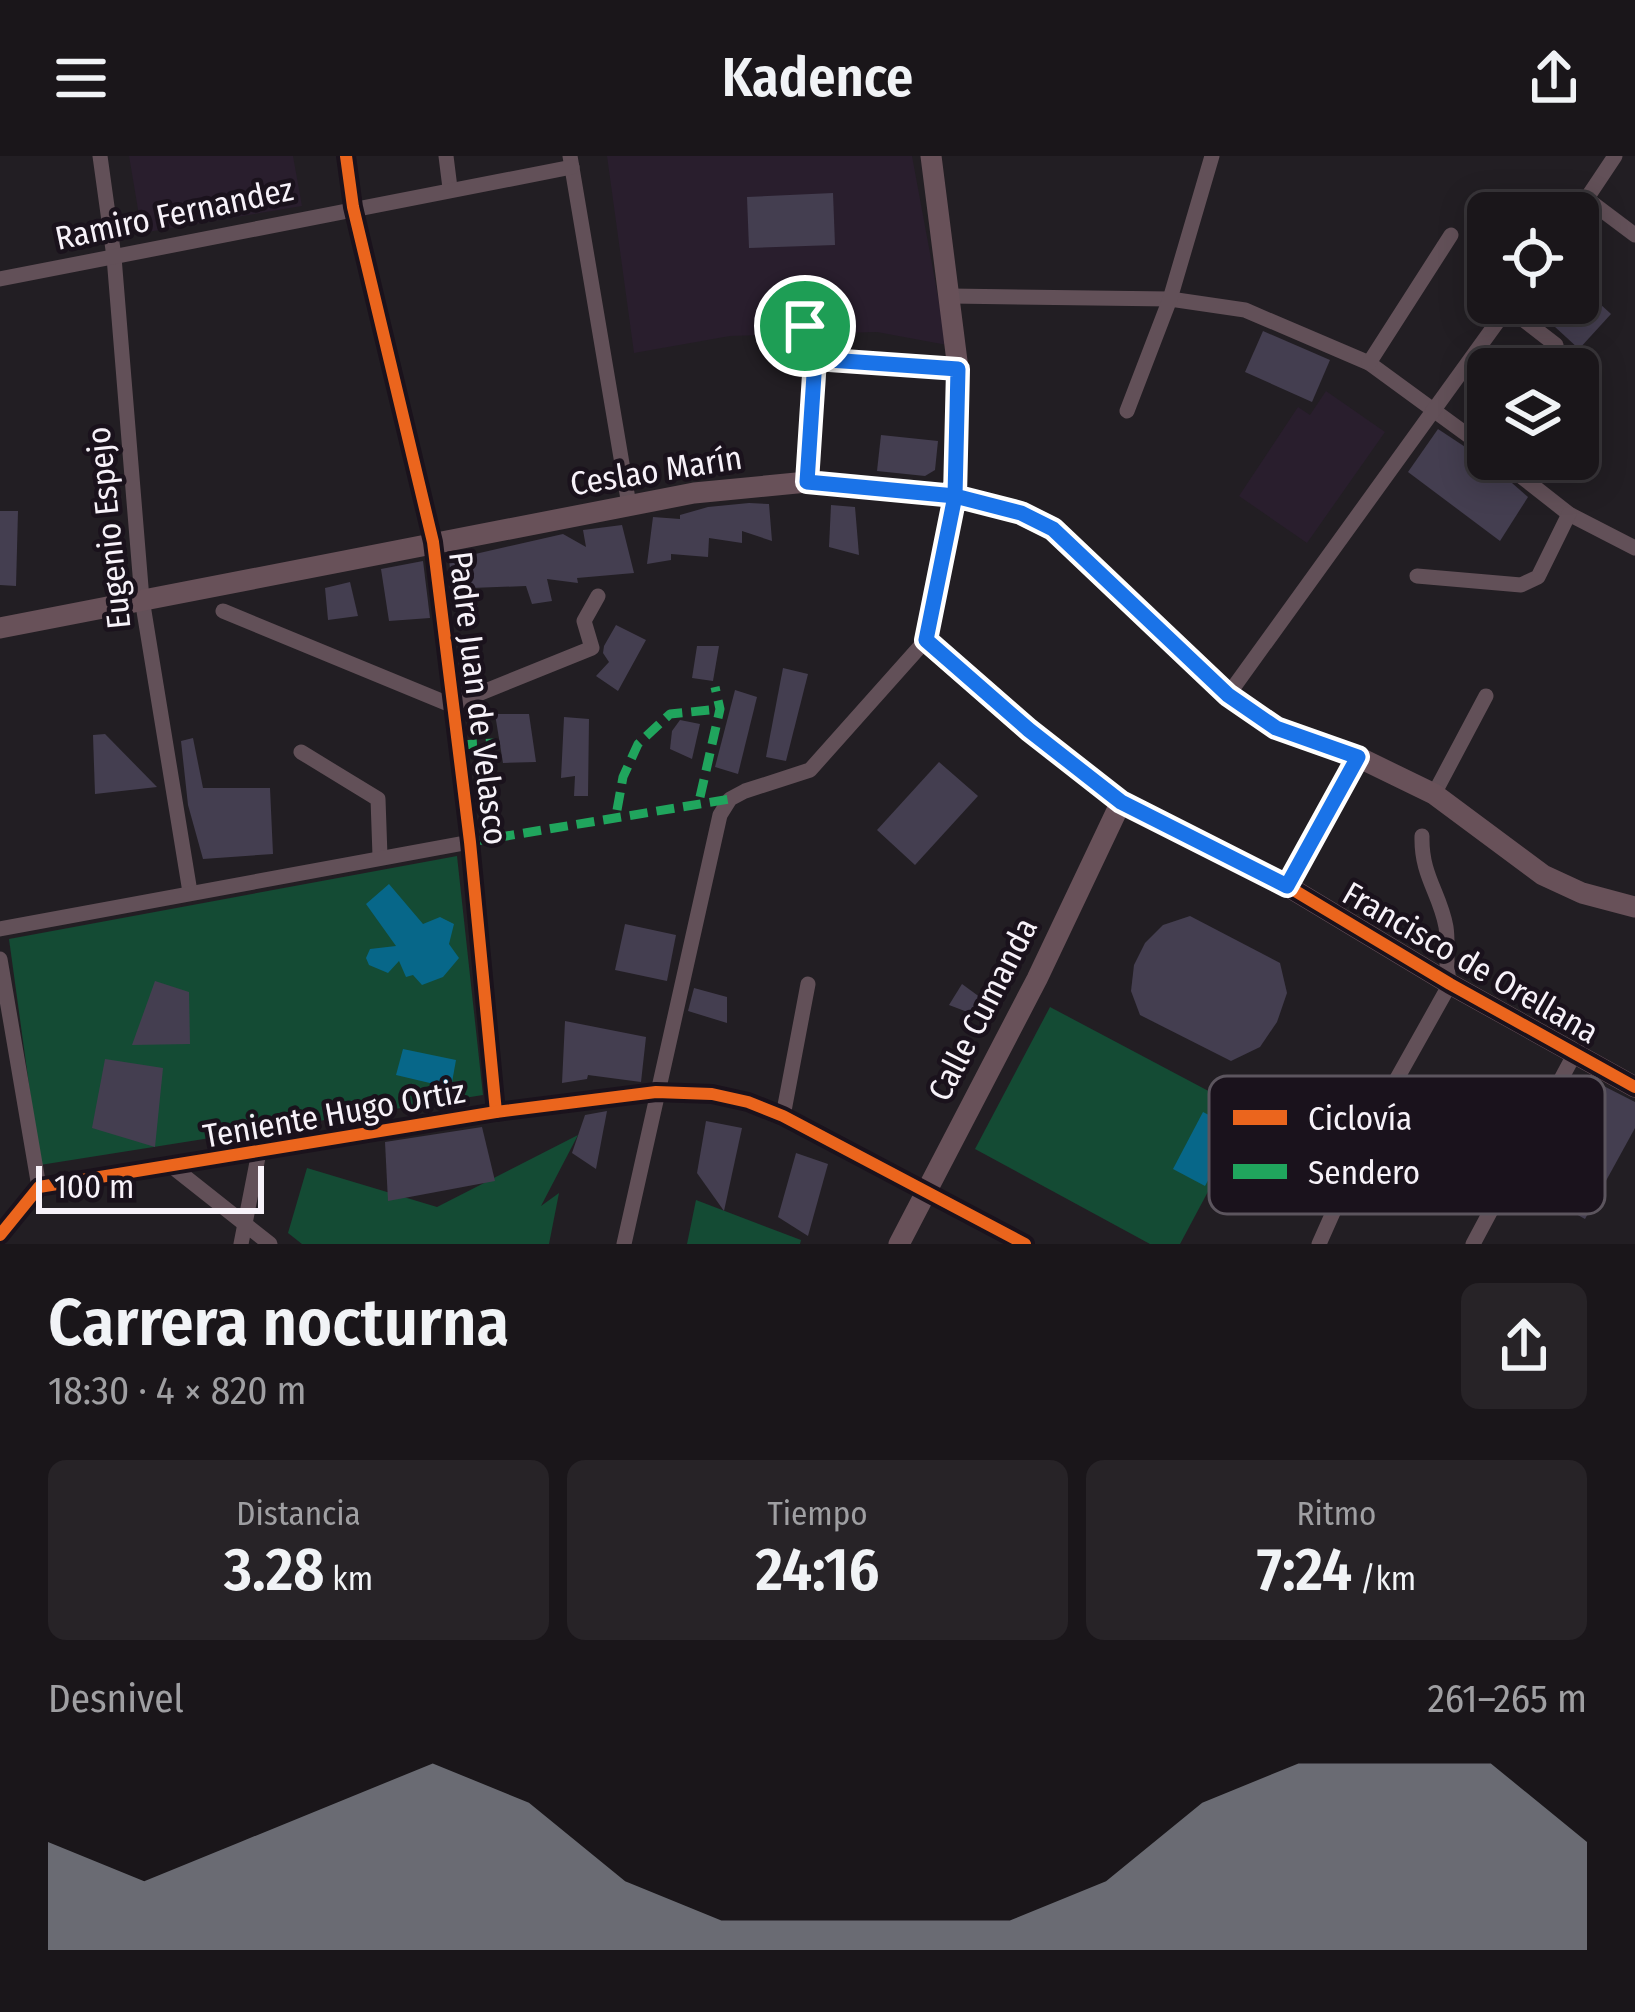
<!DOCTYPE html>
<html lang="es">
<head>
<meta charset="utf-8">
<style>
  :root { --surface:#1a161a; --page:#272327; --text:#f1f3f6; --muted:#9f9fa2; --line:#383539; --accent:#8c9099 }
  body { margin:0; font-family:"Fira Sans Condensed",sans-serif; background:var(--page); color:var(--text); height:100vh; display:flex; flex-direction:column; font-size:45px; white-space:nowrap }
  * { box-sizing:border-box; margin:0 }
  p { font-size:39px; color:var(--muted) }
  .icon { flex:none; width:66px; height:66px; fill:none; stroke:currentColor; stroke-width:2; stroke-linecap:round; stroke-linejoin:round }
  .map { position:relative; height:1088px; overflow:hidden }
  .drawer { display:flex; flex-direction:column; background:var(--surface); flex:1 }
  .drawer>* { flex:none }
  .fabs { position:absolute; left:1467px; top:36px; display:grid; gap:24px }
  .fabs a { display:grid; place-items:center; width:132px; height:132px; border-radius:18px; background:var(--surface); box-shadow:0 6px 30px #0003,0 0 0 3px var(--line); font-size:60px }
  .scale { position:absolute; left:36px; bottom:30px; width:228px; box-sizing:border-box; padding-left:12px; border:6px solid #f7f2f9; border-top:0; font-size:33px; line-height:42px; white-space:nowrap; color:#f7f2f9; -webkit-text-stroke:9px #1a121c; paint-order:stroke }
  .pin { position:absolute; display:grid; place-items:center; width:102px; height:102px; color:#fff; margin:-51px; border:6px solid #fff; border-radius:50%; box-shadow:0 3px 12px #0007 }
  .round { display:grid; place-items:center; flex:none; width:126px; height:126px; border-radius:18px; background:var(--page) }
  .head { display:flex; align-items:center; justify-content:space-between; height:204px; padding:0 48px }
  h1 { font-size:66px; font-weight:600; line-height:90px }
  .figures { display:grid; grid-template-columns:repeat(3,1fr); gap:18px; height:204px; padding:12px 48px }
  .figures div { display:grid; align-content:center; border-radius:18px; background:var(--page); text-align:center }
  .figures b { font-size:60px; font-weight:600 }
  .figures small { font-size:33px; font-weight:400 }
  .figures p { font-size:33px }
  .chart { height:336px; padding:24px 48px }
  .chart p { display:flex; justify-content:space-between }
  .chart svg { width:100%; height:216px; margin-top:12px; fill:var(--accent); opacity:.7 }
  header { display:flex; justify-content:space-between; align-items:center; height:156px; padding:0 48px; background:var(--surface); font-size:54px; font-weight:600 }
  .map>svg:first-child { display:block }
  .built { fill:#291e2d }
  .green { fill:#144b34 }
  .water { fill:#076789 }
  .building { fill:#443e50 }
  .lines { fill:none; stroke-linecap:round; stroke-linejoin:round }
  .street { stroke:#625058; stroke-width:15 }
  .secondary { stroke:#685159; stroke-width:21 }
  .quiet { stroke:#20a55d; stroke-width:9; stroke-dasharray:18 9; stroke-linecap:butt }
  .cycleway-casing { stroke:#1a121c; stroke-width:20 }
  .cycleway { stroke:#eb651d; stroke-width:12 }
  .route-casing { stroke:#fff; stroke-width:24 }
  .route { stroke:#1a73e8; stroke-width:15 }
  .labels { text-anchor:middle; stroke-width:9; stroke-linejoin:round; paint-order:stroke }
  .street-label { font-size:33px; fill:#f7f2f9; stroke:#1a121c }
  .key { fill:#1a121c; stroke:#5c555e; stroke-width:3 }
  .key-label { font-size:33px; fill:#f7f2f9 }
</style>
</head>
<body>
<header><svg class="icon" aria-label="menu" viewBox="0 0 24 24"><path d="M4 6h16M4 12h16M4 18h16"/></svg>Kadence<svg class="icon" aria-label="share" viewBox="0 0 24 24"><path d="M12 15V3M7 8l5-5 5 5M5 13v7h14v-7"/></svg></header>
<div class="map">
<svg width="1635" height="1088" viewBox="0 0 1635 1088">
  <rect width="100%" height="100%" fill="#221e23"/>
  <g class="built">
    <polygon points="129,0 293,0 302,50 142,77"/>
    <polygon points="607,0 912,0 947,189 877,176 730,180 634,197"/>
    <polygon points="1326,235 1385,276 1307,387 1239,340 1298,251 1310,259"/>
  </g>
  <g class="green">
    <polygon points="457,700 483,939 40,1009 9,783"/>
    <polygon points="1050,851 1250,957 1180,1088 1150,1088 975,993"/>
    <polygon points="578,979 541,1050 559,1037 549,1088 302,1088 288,1077 307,1012 437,1051"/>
    <polygon points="696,1044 801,1084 800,1088 687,1088"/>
  </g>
  <g class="water">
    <polygon points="389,728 423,768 440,761 454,768 449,788 459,802 443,821 422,829 413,819 406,821 399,805 388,817 369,809 366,802 370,793 396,790 366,748"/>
    <polygon points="403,893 456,904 451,932 396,919"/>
    <polygon points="1203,956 1236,973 1205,1030 1173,1013"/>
  </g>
  <g class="building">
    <polygon points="833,37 835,89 749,92 747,41"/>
    <polygon points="1587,136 1611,158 1579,193 1554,170"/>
    <polygon points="1263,175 1330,204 1312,246 1245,216"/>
    <polygon points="1438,273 1488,306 1528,341 1500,385 1408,316"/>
    <polygon points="881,279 938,285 935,314 925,320 877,315"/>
    <polygon points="749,347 769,348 772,385 742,375 742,387 709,382 708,401 671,398 671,404 647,408 653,361 680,363 680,359 708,351"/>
    <polygon points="831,349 855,351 859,399 829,391"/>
    <polygon points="0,355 18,355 16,430 0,429"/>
    <polygon points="622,369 634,417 577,422 578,427 547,423 552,445 532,448 526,430 471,432 478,451 455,454 449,404 563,378 586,391 583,374"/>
    <polygon points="423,405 430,462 389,465 381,413"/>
    <polygon points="350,426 358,460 328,464 325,432"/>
    <polygon points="616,469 646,484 618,535 596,520 609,506 603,497 604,490"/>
    <polygon points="697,490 719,490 713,525 692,522"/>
    <polygon points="783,512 808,518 786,605 766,601"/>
    <polygon points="735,534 757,541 738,618 715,611"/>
    <polygon points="495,558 529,558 536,606 503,607"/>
    <polygon points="564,561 589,563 588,640 574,640 575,620 561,622"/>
    <polygon points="680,564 700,568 692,603 670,593 672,575"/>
    <polygon points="105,578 157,631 95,638 93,579"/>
    <polygon points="193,582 203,632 270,632 273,698 203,703 188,649 181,585"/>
    <polygon points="939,606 978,640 915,709 877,674"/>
    <polygon points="1190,760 1280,807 1287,837 1277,866 1260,891 1231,905 1140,859 1131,835 1134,809 1145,787 1163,769"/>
    <polygon points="625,768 676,779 667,825 615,814"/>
    <polygon points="155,825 189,836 190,888 132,889"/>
    <polygon points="962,828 992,850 991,865 949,849"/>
    <polygon points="694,832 727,841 727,867 688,855"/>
    <polygon points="565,865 646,881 641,926 588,919 587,923 562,927"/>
    <polygon points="105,903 163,912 155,991 92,972"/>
    <polygon points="1586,921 1635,946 1635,972 1585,1063 1525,1030"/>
    <polygon points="607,955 596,1013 572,997 585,959"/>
    <polygon points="706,965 742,972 724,1055 697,1017"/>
    <polygon points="482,971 495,1025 388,1045 385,986"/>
    <polygon points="796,997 828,1008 808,1080 778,1061"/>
  </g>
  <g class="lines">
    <g class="street">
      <polyline points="100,0 114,101 142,443 190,736"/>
      <polyline points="346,0 353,51 433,386 470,686 496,956"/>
      <polyline points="446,0 450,32"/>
      <polyline points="570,0 629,349"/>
      <polyline points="1587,43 1635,79"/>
      <polyline points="1577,57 1615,0"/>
      <polyline points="0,123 572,11"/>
      <polyline points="951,140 1170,143 1245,154 1369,207 1488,294"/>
      <polyline points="1508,152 1556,189"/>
      <circle cx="816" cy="176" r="13"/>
      <polyline points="815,203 958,213"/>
      <polyline points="1369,207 1451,79"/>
      <polyline points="1127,255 1170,143 1212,0"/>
      <polyline points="1499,303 1569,358 1635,392"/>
      <polyline points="807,326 816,188"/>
      <polyline points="1417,420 1521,429 1538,421 1569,358"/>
      <polyline points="223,455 451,549 592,492 584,465 598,440"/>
      <polyline points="1228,539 1511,147"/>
      <polyline points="301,596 378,643 380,700"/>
      <polyline points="1434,638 1486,540"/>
      <polyline points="1287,730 1358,601"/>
      <polyline points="0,773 470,686"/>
      <polyline points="0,803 39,1031"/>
      <polyline points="783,960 808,828"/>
      <polyline points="174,1012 270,1088"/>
      <polyline points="0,1079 39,1031 496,956 656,936 712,938 748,946 783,960 1025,1088"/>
      <polyline points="241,1088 259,996"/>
      <polyline points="624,1088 720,659 730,643 745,635 810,614 925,485"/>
      <path d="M1319,1088L1376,960L1450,828C1444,808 1449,791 1446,771C1440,737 1421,720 1422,680"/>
      <polyline points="1473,1088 1575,897"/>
    </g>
    <g class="secondary">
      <polyline points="931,0 958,213 955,340 925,485 1029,574 1121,646 1287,730 1450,828 1635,931"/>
      <polyline points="0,472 694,337 807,326 955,340 1020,357 1053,373 1228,539 1251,556 1276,572 1358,601 1434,638 1543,719 1582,737 1635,751"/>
      <polyline points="899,1088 1037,823 1121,646"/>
    </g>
    <g class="quiet">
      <polyline points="459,589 495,587"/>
      <polyline points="700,641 720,553 715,531"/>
      <polyline points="617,654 623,621 638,588 670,558 720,553"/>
      <polyline points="470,686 730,643"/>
    </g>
    <g class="cycleway-casing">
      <g id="cycleway">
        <polyline points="346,0 353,51 433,386 470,686 496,956"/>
        <polyline points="925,485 1029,574 1121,646 1287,730 1450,828 1635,931"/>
        <polyline points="0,1079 39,1031 496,956 656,936 712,938 748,946 783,960 1025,1088"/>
      </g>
    </g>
    <use href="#cycleway" class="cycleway"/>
  </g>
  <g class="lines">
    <g class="route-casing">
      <polyline id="route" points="805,170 806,183 816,188 807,326 955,340 926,484 1029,574 1121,646 1287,730 1358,601 1276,572 1228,539 1053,373 1021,357 955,340 958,213 815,203 816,188 828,181 828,172 819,163 805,170"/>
    </g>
    <use href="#route" class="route"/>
  </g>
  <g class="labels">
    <g class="street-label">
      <text transform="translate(174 57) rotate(-12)" y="12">Ramiro Fernandez</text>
      <text transform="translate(656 314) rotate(-9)" y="12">Ceslao Marín</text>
      <text transform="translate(108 372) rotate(-96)" y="12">Eugenio Espejo</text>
      <text transform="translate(479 542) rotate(83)" y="12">Padre Juan de Velasco</text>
      <text transform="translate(1471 806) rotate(30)" y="12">Francisco de Orellana</text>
      <text transform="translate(982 853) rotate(-63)" y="12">Calle Cumanda</text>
      <text transform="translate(334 957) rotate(-10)" y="12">Teniente Hugo Ortiz</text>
    </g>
  </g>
  <rect x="1209" y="920" width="396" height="138" rx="18" class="key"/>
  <rect x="1233" y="954" width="54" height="15" fill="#eb651d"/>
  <rect x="1233" y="1008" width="54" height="15" fill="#20a55d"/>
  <g class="key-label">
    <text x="1308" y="974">Ciclovía</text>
    <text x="1308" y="1028">Sendero</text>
  </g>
</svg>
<div class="fabs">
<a><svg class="icon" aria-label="locate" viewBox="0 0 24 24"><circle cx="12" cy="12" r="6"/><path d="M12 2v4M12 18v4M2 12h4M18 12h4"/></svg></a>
<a><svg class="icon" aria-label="layers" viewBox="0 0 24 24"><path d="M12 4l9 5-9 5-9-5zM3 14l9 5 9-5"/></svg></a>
</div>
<div class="scale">100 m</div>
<div class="pin" style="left:805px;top:170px;background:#1e9e55"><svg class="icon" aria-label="arrive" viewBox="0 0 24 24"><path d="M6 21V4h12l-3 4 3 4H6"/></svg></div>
</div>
<section class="drawer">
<div class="head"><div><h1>Carrera nocturna</h1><p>18:30 · 4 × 820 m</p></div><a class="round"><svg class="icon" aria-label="share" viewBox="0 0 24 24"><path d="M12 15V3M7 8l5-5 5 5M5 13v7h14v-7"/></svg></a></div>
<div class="figures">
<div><p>Distancia</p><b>3.28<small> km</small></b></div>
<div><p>Tiempo</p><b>24:16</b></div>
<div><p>Ritmo</p><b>7:24<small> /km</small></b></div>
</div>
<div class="chart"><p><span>Desnivel</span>261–265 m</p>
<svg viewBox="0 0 160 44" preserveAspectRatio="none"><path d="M0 44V22L10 30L20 22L30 14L40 6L50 14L60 30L70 38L80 38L90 38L100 38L110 30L120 14L130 6L140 6L150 6L160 22V44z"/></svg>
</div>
</section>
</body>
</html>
